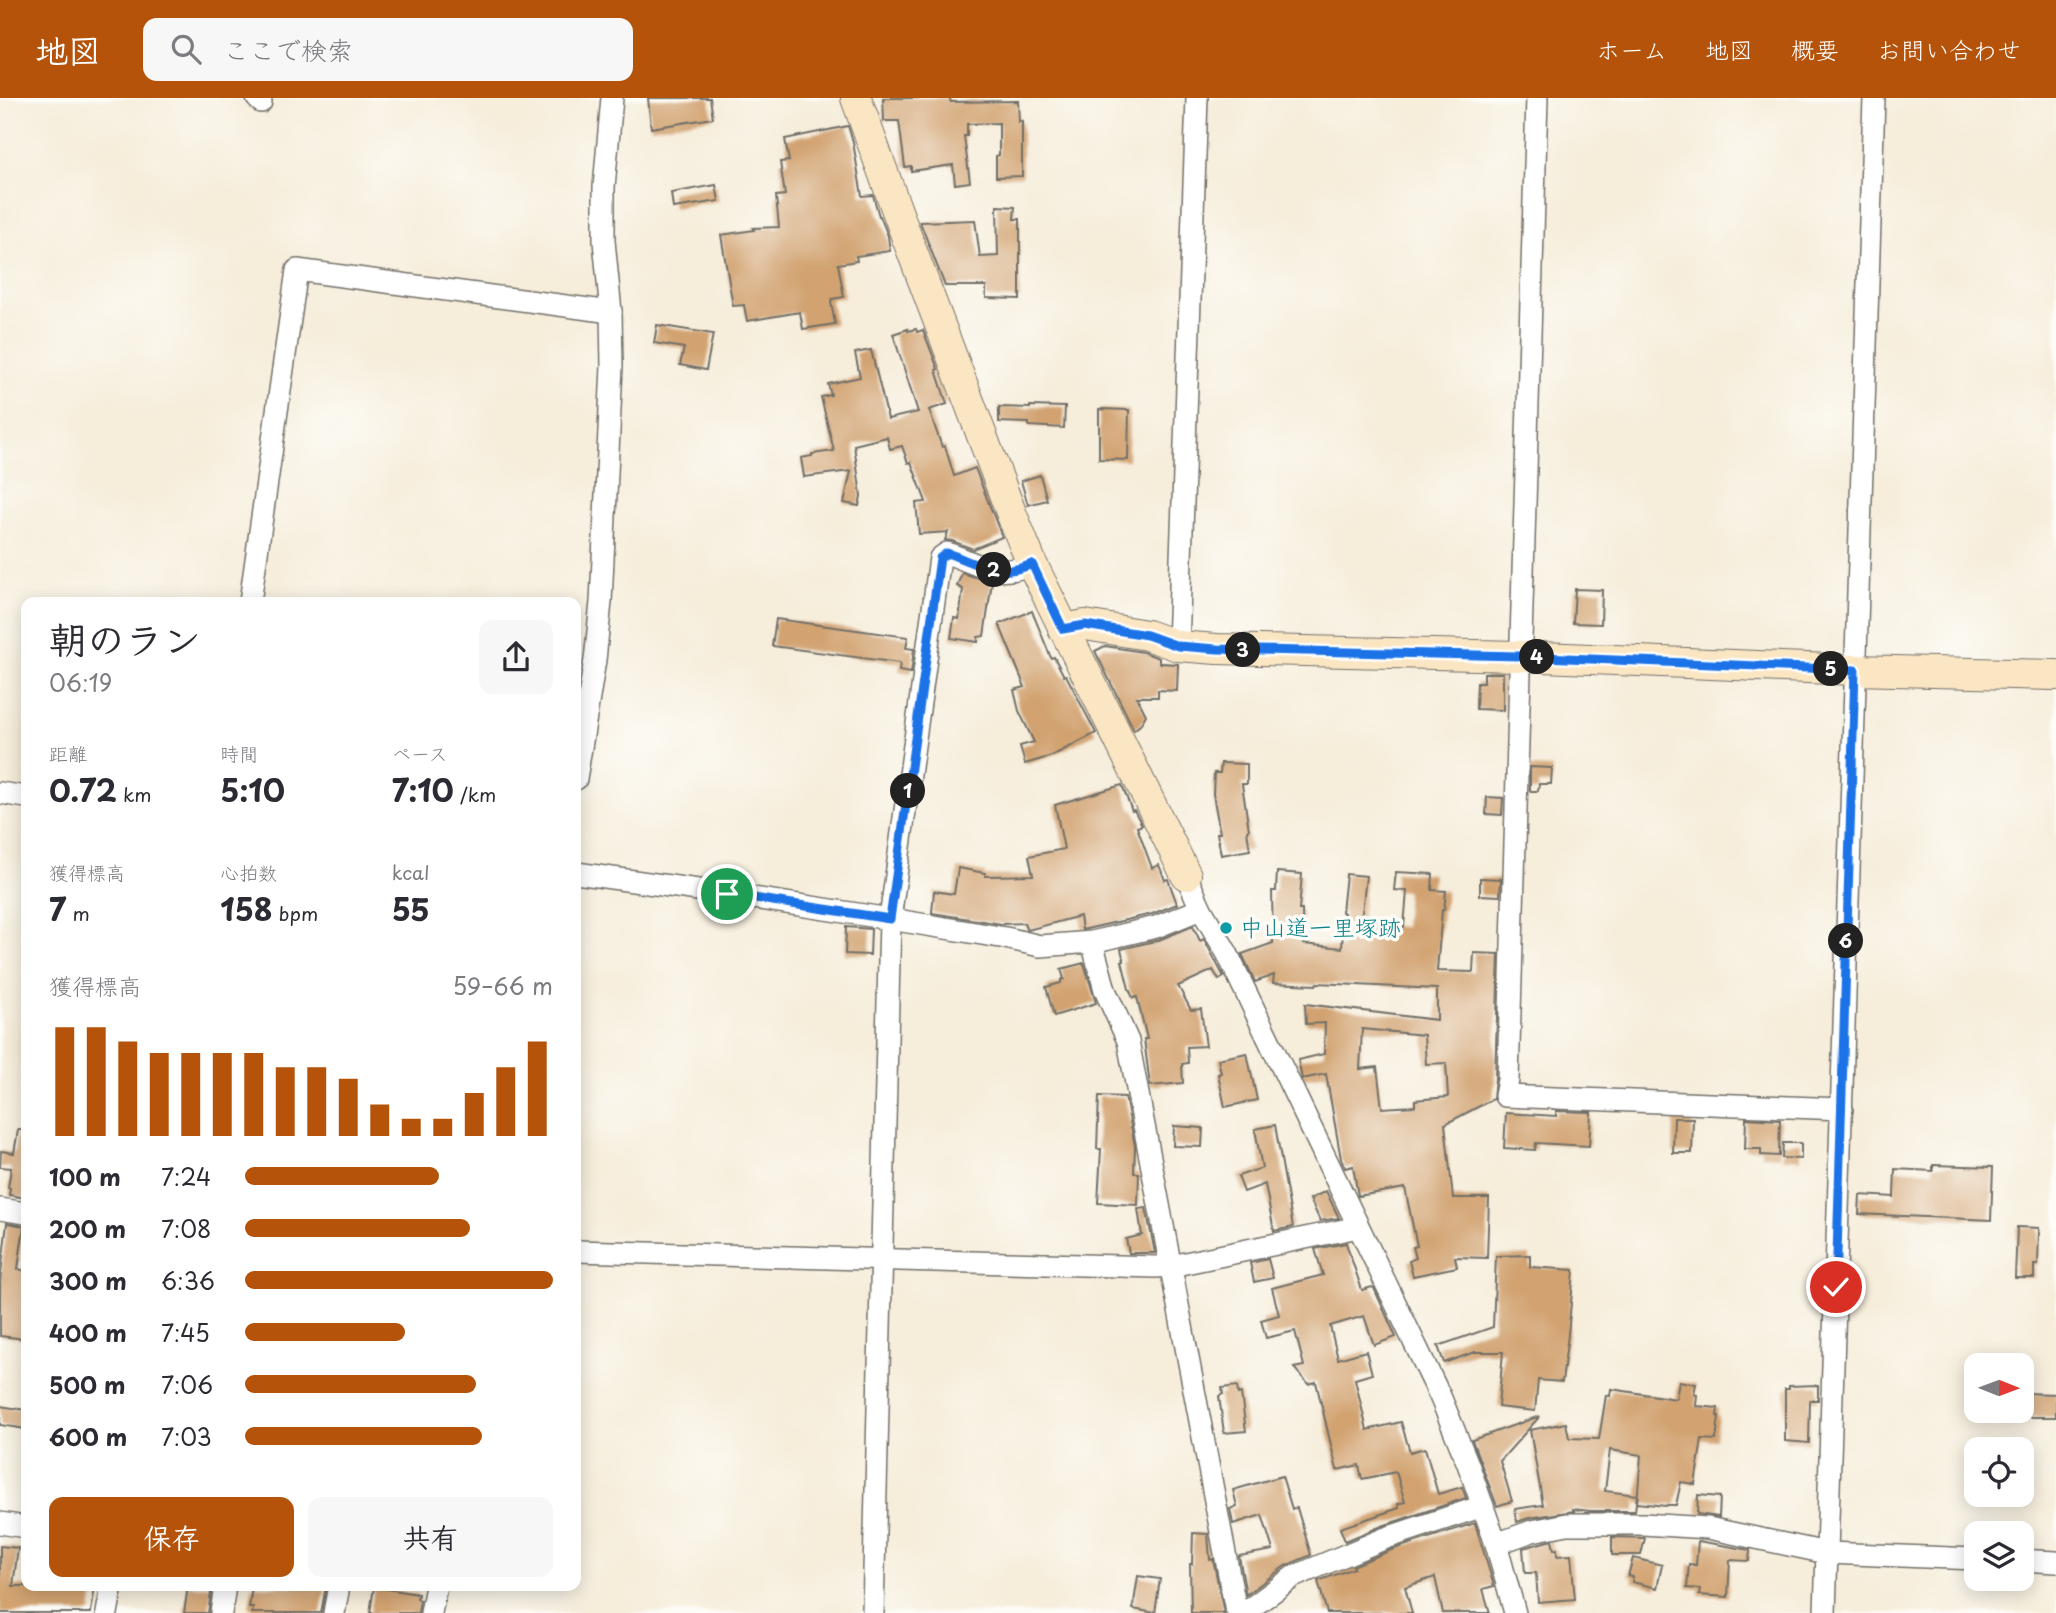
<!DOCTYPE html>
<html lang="ja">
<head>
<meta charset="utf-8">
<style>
  :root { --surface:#fff; --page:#f7f7f7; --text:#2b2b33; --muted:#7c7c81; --accent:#b45309 }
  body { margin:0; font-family:"Playpen Sans","Klee One",sans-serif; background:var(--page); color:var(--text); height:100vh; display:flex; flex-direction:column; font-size:26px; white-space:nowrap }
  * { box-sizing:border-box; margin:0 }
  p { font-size:23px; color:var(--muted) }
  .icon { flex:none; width:38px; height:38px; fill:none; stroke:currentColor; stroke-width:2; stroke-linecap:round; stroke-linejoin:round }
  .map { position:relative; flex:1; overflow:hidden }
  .sheet { position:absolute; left:21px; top:499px; width:560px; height:994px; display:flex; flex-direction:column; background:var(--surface); border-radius:14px; box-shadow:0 4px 18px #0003 }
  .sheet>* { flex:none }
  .needle { width:46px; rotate:91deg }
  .fabs { position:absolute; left:1964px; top:1255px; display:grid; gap:14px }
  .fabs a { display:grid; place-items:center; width:70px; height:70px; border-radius:14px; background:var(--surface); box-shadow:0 4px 18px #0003; font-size:35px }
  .pin { position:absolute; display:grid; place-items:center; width:60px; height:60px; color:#fff; margin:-30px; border:4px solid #fff; border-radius:50%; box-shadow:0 2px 7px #0007 }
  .km { position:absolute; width:35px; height:35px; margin:-18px; border-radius:50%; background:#222; color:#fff; font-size:19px; line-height:35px; text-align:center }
  .round { display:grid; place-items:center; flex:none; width:74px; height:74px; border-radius:14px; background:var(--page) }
  .summary { display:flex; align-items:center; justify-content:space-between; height:119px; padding:0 28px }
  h1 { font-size:38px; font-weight:700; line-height:52px }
  .stats { display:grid; grid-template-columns:repeat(3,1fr); gap:10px; height:119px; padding:7px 28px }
  .stats div { display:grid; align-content:center }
  .stats b { font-size:30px; font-weight:700 }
  .stats small { font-size:19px; font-weight:400 }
  .stats p { font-size:19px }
  .chart { height:196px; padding:14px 28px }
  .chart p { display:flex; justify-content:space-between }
  .chart svg { width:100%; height:126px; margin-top:7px; stroke:var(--accent); stroke-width:6 }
  .cta { display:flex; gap:14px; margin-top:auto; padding:14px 28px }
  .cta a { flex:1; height:80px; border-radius:14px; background:var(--accent); color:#fff; font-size:28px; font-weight:700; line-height:80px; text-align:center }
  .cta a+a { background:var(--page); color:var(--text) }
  ul { padding:0 28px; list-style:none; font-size:23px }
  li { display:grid; grid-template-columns:112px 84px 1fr; align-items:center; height:52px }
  li i { height:18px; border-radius:9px; background:var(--accent) }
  header { display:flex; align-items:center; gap:42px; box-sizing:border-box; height:98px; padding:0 35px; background:var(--accent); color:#fff }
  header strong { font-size:33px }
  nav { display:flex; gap:38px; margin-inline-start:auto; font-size:24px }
  .search { width:490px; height:63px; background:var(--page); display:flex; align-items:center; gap:18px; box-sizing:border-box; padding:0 24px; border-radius:14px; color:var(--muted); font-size:26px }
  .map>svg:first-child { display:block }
  .building { fill:#d2a371; fill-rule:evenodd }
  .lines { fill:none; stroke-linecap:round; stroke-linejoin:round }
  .street-casing { stroke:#726f68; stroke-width:24 }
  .secondary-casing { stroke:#726f68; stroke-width:32 }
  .street { stroke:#fff; stroke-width:21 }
  .secondary { stroke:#fbe6c4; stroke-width:30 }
  .route-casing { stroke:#fff; stroke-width:14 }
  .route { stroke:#1a73e8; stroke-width:9 }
  .culture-dot { fill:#0f9aa8; stroke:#fdfcf7; stroke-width:2.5 }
  .labels { text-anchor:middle; stroke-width:7; stroke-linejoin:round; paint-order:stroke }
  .culture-label { font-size:23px; fill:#0d838f; stroke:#fdfcf7; text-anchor:start }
</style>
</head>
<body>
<header>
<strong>地図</strong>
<div class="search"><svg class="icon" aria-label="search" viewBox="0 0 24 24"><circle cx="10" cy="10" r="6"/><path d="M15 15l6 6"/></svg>ここで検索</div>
<nav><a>ホーム</a><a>地図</a><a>概要</a><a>お問い合わせ</a></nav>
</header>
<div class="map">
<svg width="2056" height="1515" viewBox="0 0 2056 1515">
  <rect width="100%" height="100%" fill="#fdfcf7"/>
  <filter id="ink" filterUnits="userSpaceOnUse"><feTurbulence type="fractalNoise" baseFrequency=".0143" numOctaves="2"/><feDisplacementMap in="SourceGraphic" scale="14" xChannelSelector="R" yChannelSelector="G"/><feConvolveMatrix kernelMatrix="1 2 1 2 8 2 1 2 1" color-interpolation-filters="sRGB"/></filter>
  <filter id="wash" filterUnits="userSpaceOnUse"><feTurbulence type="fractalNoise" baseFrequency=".00686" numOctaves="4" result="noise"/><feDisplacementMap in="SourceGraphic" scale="28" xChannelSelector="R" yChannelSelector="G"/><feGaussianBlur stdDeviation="1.57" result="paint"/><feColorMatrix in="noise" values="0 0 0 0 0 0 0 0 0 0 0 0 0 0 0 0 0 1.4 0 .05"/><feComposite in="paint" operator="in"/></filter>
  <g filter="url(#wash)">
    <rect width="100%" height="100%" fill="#f6edda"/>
    <g id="blocks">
      <g class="building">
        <polygon points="648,0 710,0 713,20 651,30"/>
        <polygon points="883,0 949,0 951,4 1018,3 1019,24 1022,23 1022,78 996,79 996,58 999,57 999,25 967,26 967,38 964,38 970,84 955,86 953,67 911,73 911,68 905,69 899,23 884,23"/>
        <polygon points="848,28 853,44 862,98 873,97 879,118 880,118 888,138 890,153 856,158 857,163 838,166 844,199 832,201 831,204 835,226 803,231 800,214 747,223 744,207 733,208 721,137 754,132 753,130 779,129 776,98 785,97 780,64 789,63 785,41"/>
        <polygon points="716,87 719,103 673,110 671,95"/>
        <polygon points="997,108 1015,109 1014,121 1020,121 1020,201 986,200 986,188 945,188 920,124 975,122 980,159 998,158"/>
        <polygon points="657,227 713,236 706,272 680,267 684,250 654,245"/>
        <polygon points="908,231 908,233 916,231 917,234 923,232 938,271 936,272 947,306 929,312 942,349 945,348 954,378 975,370 1002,439 973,451 952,443 945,442 948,434 919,436 916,405 926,404 911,364 908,365 902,348 890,351 887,339 854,347 861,398 859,408 844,405 851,373 804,379 801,360 812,358 812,356 834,353 821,299 831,297 828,286 860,279 855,255 871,252 888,321 918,314 893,236"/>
        <polygon points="1030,308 1065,309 1064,330 1029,328 1029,325 999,324 999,309 1030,310"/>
        <polygon points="1099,311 1129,312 1128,362 1099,361"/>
        <polygon points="1040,377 1047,402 1028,407 1021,383"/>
        <polygon points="962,475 992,484 984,538 978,539 978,544 951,540 954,520 959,521 963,491 957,488"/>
        <polygon points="1575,491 1602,492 1601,526 1573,525"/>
        <polygon points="1032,513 1051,560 1054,559 1064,578 1066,577 1096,635 1052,658 1025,666 1020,648 1034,644 1019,613 1014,592 1025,589 999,526"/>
        <polygon points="776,521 908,539 906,550 914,551 911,575 899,573 900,565 772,548"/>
        <polygon points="1105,548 1143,554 1159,560 1159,565 1178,566 1177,593 1158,592 1158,599 1137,599 1146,617 1140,627 1134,632 1095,553"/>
        <polygon points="1484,575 1503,575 1503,612 1476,611 1477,585 1484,585"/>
        <polygon points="1221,665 1247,666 1247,686 1242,686 1249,732 1247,733 1250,752 1221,757 1217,735 1220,735 1213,696 1214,675 1220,675"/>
        <polygon points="1530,669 1552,670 1551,686 1539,686 1538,693 1530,693"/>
        <polygon points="1122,687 1132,713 1134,712 1142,727 1137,729 1152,770 1159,767 1165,782 1168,781 1177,806 1152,816 1082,832 1080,818 1028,832 1026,831 1024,825 1001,826 932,815 934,793 954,796 958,770 985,775 985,778 1033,777 1029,758 1064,751 1055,707"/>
        <polygon points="1487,699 1503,700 1502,717 1486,716"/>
        <path d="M1277,774L1302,776L1299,812H1302L1303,846L1342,850L1344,815L1342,814L1346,776L1366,778L1361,824L1404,829L1407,793L1394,792L1396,774L1433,776L1432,792L1446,793L1444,812H1442L1437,873L1473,874L1474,855L1499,856L1495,981L1493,1001L1445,1026L1453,1100H1489L1487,1160L1455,1159L1457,1169L1413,1178L1409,1163L1416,1160L1413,1149L1417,1148L1405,1090L1358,1098L1353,1068L1345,1070L1341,1061L1326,976L1302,981L1298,962L1324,956L1325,925L1306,926L1305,906L1437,922V891L1317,885L1316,887L1273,885L1274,877L1255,884L1242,856L1273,845L1272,793H1276ZM1362,931L1424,937L1426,966L1446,965L1448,999L1415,1002V1008L1382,1010L1377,969L1360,971Z"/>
        <polygon points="1480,780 1501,781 1500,798 1480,797"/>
        <polygon points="1193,828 1200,843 1204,841 1224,879 1219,882 1213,872 1178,888 1191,912 1201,911 1206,948 1187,949 1188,965 1182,966 1183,985 1150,988 1144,941 1147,941 1137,899 1133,900 1129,891 1122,863 1124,863 1121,851 1159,842"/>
        <polygon points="846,829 871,831 870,857 845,856"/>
        <polygon points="1084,865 1096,905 1054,918 1046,889 1061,885 1061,882 1064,881 1061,871"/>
        <polygon points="1247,955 1257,1002 1225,1009 1218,976 1221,975 1218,961"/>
        <polygon points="1099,998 1125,999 1135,1048 1134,1075 1139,1075 1138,1107 1098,1105 1101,1051 1097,1051"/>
        <polygon points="1556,1013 1591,1014 1589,1048 1536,1045 1535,1052 1504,1050 1506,1015 1556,1018"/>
        <polygon points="1674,1020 1693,1020 1692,1055 1673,1055"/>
        <polygon points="1746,1020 1780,1022 1779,1058 1761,1057 1761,1051 1745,1051"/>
        <polygon points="1275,1027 1293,1129 1274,1133 1265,1086 1244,1094 1238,1078 1262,1070 1255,1031"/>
        <polygon points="1174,1028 1203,1030 1202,1049 1173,1048"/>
        <polygon points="18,1032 26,1032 26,1100 9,1097 10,1090 8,1090 11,1070 0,1069 1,1053 14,1055"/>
        <polygon points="1783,1045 1801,1045 1801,1061 1782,1060"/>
        <polygon points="1933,1067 1993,1069 1991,1122 1859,1116 1860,1097 1894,1099 1895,1071 1933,1073"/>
        <polygon points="1326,1093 1339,1120 1320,1123 1310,1101"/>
        <polygon points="1146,1110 1155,1155 1129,1155 1126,1141 1142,1137 1138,1111"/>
        <polygon points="7,1125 24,1128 18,1171 26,1173 26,1241 0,1238 0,1184"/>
        <polygon points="2017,1129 2039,1130 2038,1167 2034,1167 2034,1180 2015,1180"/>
        <polygon points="1346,1145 1362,1192 1372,1189 1374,1190 1396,1239 1374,1247 1364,1218 1330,1228 1338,1261 1366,1253 1372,1276 1355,1281 1367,1332 1401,1324 1410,1354 1425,1350 1438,1396 1462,1389 1466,1400 1382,1428 1345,1443 1340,1430 1399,1410 1398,1406 1405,1404 1396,1374 1362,1381 1359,1367 1337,1372 1316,1284 1308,1286 1294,1270 1304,1268 1295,1233 1266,1240 1261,1222 1279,1217 1272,1190 1323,1177 1315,1151"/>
        <polygon points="1530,1157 1530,1169 1574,1172 1568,1237 1562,1284 1538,1282 1535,1313 1498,1309 1503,1254 1475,1254 1444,1265 1438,1248 1493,1229 1496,1158"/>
        <polygon points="1268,1161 1273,1180 1254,1184 1250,1165"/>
        <polygon points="1679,1283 1696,1286 1694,1296 1697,1297 1696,1308 1718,1310 1717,1318 1719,1318 1716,1342 1702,1341 1695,1386 1681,1384 1676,1407 1667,1407 1666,1408 1637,1405 1641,1357 1610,1352 1605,1393 1637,1397 1635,1413 1590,1413 1573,1411 1574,1413 1529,1420 1517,1424 1515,1411 1543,1407 1530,1332 1566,1325 1569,1340 1599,1341 1606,1297 1610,1298 1611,1291 1676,1301"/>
        <polygon points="1818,1287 1818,1302 1810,1302 1809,1345 1785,1343 1785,1291 1789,1291 1789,1288"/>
        <polygon points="1237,1288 1238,1296 1241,1295 1246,1333 1224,1335 1219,1298 1223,1296 1222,1290"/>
        <polygon points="2021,1295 2056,1296 2056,1319 2022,1319"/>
        <polygon points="0,1308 26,1312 26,1331 0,1327"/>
        <polygon points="1540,1318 1500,1363 1512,1403 1497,1408 1472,1342"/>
        <polygon points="1282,1378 1292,1411 1297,1410 1311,1457 1285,1468 1246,1497 1239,1458 1273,1452 1262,1417 1233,1426 1230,1411 1237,1408 1233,1392"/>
        <polygon points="1698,1397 1720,1399 1719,1419 1697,1416"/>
        <polygon points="1475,1425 1494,1488 1483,1491 1490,1515 1443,1515 1435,1479 1405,1489 1412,1515 1327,1515 1318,1483 1354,1470 1353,1468 1391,1452"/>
        <polygon points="1193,1435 1208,1436 1210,1462 1213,1461 1224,1515 1191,1515 1190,1466 1192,1466"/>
        <polygon points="1612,1439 1645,1440 1641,1457 1612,1457"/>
        <polygon points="1552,1442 1554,1452 1557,1451 1557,1458 1571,1457 1575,1501 1538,1504 1536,1475 1525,1475 1523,1450"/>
        <polygon points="1698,1443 1750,1452 1749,1463 1730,1462 1728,1499 1699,1497 1700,1491 1687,1490 1689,1466 1696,1467"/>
        <polygon points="0,1448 18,1450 13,1488 95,1488 91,1515 0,1515"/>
        <polygon points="1633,1460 1662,1467 1657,1490 1632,1484 1633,1479 1628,1478"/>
        <polygon points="1138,1478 1160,1481 1155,1515 1133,1511"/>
        <polygon points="188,1488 212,1488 208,1515 184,1515"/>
        <polygon points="252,1488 326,1488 321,1515 252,1515 253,1510 249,1510"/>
        <polygon points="374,1489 418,1496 417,1501 420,1502 418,1515 370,1515"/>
      </g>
    </g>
  </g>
  <g filter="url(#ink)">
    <use href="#blocks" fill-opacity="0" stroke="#726f68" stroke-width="2"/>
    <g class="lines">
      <g class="street-casing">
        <g id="street">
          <polyline points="257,0 261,4"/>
          <polyline points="1537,0 1508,982 1505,998 1842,1011"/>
          <polyline points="250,504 297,172 611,214"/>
          <polyline points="1178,548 1197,0"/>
          <polyline points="576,681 595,562 601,504 612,268 611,214 604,143 604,89 612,0"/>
          <polyline points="0,695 26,699"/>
          <polyline points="576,775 727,796 890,821 1006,840 1040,848 1092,844 1156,829 1201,811"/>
          <polyline points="1186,777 1201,811 1227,855 1440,1298 1468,1366 1496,1446 1515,1515"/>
          <polyline points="1092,844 1105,892 1128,943 1235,1508 1239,1515"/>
          <polyline points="0,1111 26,1115"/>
          <polyline points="576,1153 1156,1169 1171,1168 1358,1129"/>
          <polyline points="0,1425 26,1429"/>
          <polyline points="1496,1446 1532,1433 1567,1426 1643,1426 1708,1430 1827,1455 1976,1461"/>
          <polyline points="2021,1462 2056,1464"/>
          <polyline points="107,1515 112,1488"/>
          <polyline points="221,1515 225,1488"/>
          <polyline points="334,1515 339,1488"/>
          <polyline points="431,1515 436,1488"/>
          <path d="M873,1515L890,821L940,460L947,455C981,467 996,481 1032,466"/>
          <polyline points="1244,1515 1293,1479 1386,1440 1483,1408"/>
          <polyline points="1825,1515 1874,0"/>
        </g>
      </g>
      <g class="secondary-casing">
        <g id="secondary">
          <polyline points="856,0 907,140 1012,417 1032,466 1186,777"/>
          <polyline points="1063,531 1085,527 1147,537 1178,548 1217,551 1519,558 1855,572 2056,577"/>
        </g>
      </g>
      <use href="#street" class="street"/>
      <use href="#secondary" class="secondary"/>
    </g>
  </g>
  <g class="lines" filter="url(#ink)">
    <g class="route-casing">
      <path id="route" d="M727,796L890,821L940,460L947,455C981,467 997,481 1032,466L1063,531L1085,527L1147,537L1178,548L1217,551L1519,558L1855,572L1836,1189"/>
    </g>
    <use href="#route" class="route"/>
  </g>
  <circle class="culture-dot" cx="1226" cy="830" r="7"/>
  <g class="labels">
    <g class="culture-label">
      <text x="1240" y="838">中山道一里塚跡</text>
    </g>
  </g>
</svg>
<div class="fabs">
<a><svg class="needle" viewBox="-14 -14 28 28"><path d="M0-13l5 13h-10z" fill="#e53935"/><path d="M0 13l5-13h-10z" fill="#7c7c81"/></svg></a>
<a><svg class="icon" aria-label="locate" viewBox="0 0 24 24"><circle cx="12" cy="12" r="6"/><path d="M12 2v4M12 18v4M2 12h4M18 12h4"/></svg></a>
<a><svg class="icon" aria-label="layers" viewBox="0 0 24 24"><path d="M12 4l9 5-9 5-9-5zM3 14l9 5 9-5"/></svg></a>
</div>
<div class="pin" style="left:727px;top:796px;background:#1e9e55"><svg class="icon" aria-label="arrive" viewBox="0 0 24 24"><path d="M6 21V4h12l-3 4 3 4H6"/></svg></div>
<div class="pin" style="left:1836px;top:1189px;background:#d93025"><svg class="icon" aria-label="check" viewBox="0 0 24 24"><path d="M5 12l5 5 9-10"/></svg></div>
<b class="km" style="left:908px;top:693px">1</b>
<b class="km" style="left:994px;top:472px">2</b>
<b class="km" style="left:1243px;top:552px">3</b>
<b class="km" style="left:1537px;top:559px">4</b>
<b class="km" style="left:1831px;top:571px">5</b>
<b class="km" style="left:1846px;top:843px">6</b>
<section class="sheet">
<div class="summary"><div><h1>朝のラン</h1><p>06:19</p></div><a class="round"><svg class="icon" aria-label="share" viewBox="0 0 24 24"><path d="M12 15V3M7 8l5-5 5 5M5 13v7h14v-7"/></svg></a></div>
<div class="stats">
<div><p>距離</p><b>0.72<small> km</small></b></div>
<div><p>時間</p><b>5:10</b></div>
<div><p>ペース</p><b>7:10<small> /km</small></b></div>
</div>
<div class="stats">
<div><p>獲得標高</p><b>7<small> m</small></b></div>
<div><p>心拍数</p><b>158<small> bpm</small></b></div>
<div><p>kcal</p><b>55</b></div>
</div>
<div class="chart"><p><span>獲得標高</span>59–66 m</p>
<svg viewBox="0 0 160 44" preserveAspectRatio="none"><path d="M5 44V6M15 44V6M25 44V11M35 44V15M45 44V15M55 44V15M65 44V15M75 44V20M85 44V20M95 44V24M105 44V33M115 44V38M125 44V38M135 44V29M145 44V20M155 44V11"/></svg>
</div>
<ul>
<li><b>100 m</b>7:24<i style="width:63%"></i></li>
<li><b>200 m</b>7:08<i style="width:73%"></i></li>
<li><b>300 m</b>6:36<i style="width:100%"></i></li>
<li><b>400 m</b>7:45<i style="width:52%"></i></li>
<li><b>500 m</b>7:06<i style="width:75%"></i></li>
<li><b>600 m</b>7:03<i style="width:77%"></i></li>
</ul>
<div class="cta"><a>保存</a><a>共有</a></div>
</section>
</div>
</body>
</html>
